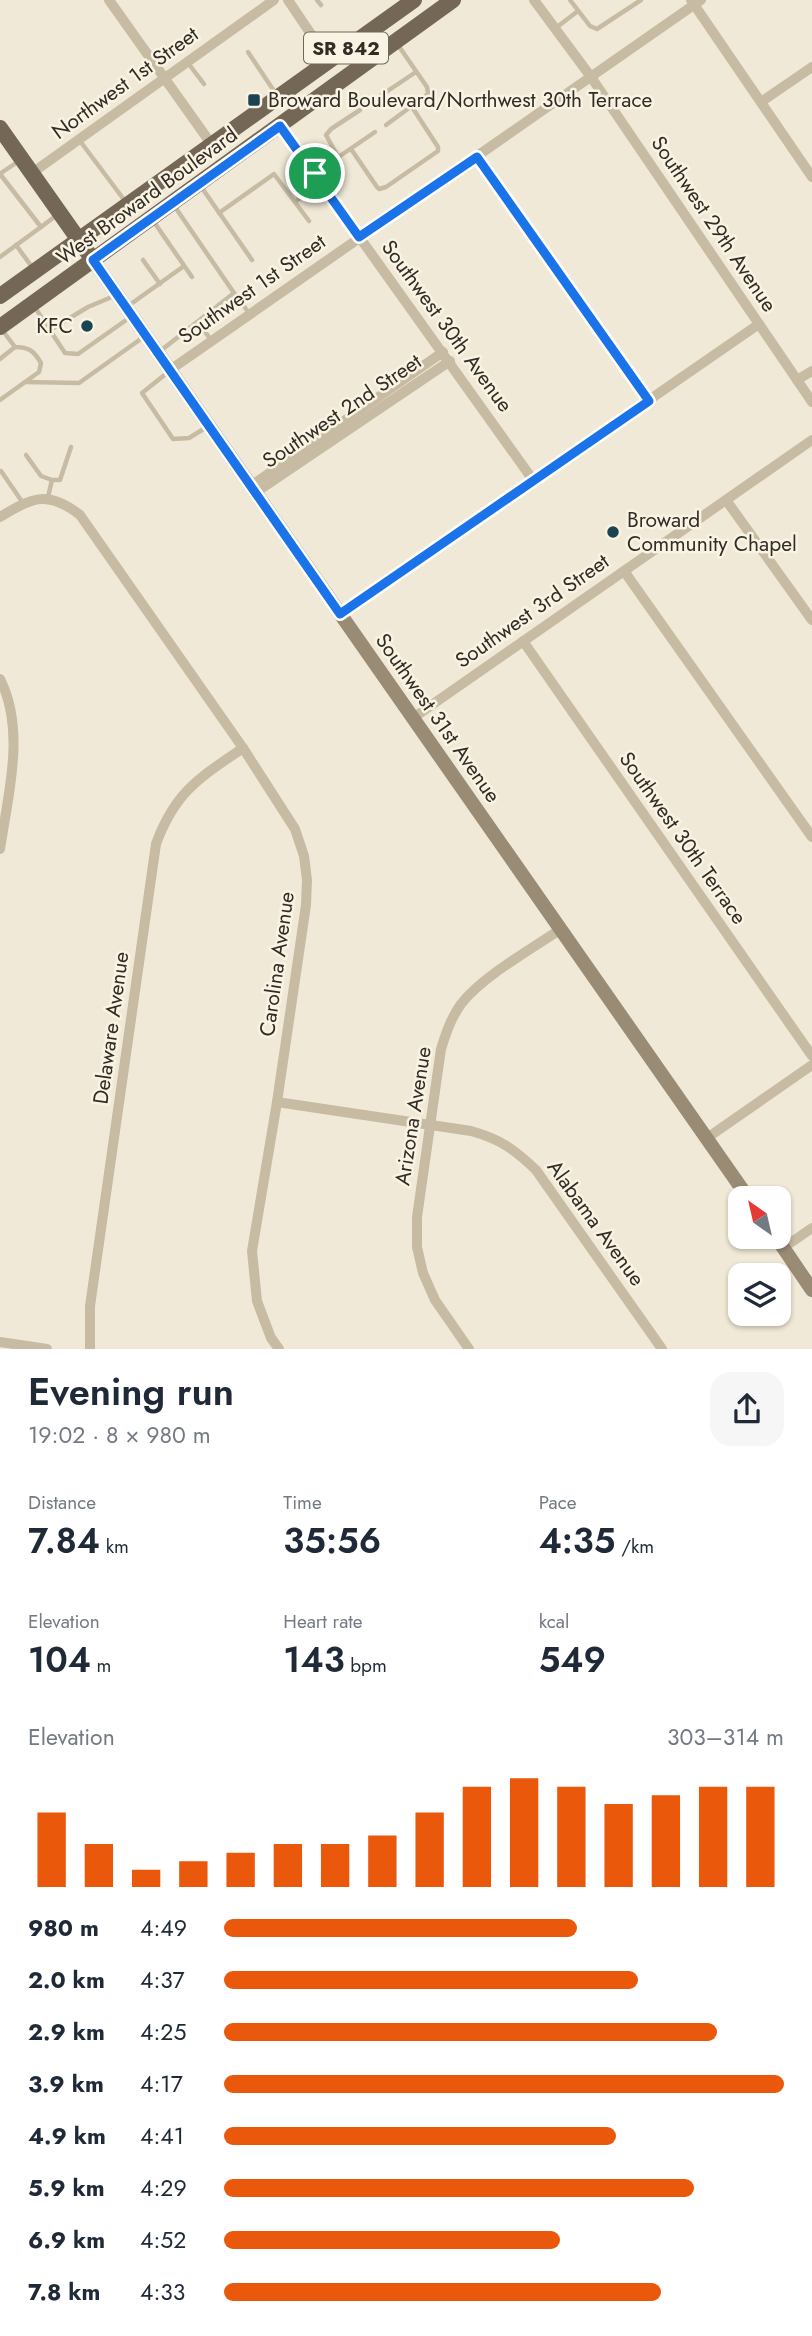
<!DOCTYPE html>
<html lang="en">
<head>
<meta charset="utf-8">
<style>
  :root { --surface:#fff; --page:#f6f6f7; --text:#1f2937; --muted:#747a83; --accent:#ea580c }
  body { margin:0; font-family:Jost,sans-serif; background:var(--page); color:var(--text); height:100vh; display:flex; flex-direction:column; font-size:26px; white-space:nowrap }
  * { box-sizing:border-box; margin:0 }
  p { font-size:23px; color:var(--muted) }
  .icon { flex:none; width:38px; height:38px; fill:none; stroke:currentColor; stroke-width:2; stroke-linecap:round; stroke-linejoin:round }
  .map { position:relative; height:1349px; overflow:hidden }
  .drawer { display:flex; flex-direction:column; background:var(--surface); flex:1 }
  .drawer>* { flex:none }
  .needle { width:46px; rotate:326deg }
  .tools { position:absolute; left:728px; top:1186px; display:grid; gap:14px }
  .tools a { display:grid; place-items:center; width:63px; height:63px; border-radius:14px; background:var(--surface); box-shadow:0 2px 5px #0004; font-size:35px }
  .pin { position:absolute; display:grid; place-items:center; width:60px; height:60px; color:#fff; margin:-30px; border:4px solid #fff; border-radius:50%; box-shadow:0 2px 7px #0007 }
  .round { display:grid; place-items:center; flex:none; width:74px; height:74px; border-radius:21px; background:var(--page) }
  .headline { display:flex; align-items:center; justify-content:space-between; height:119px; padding:0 28px }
  h1 { font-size:38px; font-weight:600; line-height:52px }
  .stats { display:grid; grid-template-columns:repeat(3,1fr); gap:10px; height:119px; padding:7px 28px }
  .stats div { display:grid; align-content:center }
  .stats b { font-size:35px; font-weight:600 }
  .stats small { font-size:19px; font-weight:400 }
  .stats p { font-size:19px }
  .chart { height:196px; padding:14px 28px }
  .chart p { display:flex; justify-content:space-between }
  .chart svg { width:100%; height:126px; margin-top:7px; stroke:var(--accent); stroke-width:6 }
  ul { padding:0 28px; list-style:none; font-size:23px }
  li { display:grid; grid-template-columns:112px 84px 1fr; align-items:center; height:52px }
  li i { height:18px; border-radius:9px; background:var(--accent) }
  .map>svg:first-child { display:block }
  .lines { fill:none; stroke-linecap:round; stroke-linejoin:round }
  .service { stroke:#c7bba3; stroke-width:4.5 }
  .minor { stroke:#c7bba3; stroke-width:10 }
  .secondary { stroke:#9a8b75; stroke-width:14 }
  .primary { stroke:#746756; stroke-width:16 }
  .route-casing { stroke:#fff; stroke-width:14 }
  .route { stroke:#1a73e8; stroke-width:9 }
  .poi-dot { fill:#1c4352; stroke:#f8f3e2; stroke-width:2.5 }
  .labels { text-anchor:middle; stroke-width:5; stroke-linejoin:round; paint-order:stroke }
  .shield { fill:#f8f3e2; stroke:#6d685e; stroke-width:2 }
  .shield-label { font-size:19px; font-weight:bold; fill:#322c25 }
  .street-label { font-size:21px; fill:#322c25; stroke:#f8f3e2 }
  .poi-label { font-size:21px; fill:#322c25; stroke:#f8f3e2; text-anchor:start }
</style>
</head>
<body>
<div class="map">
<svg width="812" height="1349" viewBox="0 0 812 1349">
  <rect width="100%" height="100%" fill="#f0e9d7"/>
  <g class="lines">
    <g class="service">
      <polyline points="317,0 321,5"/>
      <polyline points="570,0 590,26 597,29 641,0"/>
      <polyline points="557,27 578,11"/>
      <polyline points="248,52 276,94"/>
      <polyline points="188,63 204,84"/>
      <polyline points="371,102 416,72"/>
      <polyline points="386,125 428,94 427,87 398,45"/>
      <polyline points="80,141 125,201"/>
      <polyline points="351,149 377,187 379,189 386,187 438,151 438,147 412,107"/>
      <polyline points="338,157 326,135 331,129 360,110"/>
      <polyline points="1,173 19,161"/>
      <polyline points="315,173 375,132"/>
      <polyline points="0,174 41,227 0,257"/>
      <polyline points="202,188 252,260"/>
      <polyline points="295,202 321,182"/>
      <polyline points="173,204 234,293"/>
      <polyline points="219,213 274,174 309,221"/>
      <polyline points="154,222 192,277"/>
      <polyline points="41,227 57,215"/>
      <polyline points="16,245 32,267"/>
      <polyline points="143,260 160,284"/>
      <polyline points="34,306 65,353 78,354 129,318"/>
      <polyline points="128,306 184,266"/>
      <polyline points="198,322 211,340"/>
      <polyline points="50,330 88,307 114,296"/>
      <polyline points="159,352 234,293 249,313"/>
      <polyline points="0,359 15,347"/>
      <polyline points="167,373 142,393 173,439 189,438 207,427"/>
      <polyline points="25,382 79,383 145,336"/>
      <path d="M0,400L39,372L41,363C34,351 29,347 15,347L3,331"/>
      <polyline points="26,455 41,476 52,480"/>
      <polyline points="1,471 23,503"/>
      <polyline points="48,497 52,480 60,480 71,447"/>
    </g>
    <g class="minor">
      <polyline points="109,0 212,145"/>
      <polyline points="288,0 329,61"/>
      <polyline points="534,0 591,77 812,402"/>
      <polyline points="691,0 812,177"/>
      <polyline points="761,102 812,67"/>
      <polyline points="280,126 533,480"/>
      <polyline points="477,157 649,401"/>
      <polyline points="32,173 274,0"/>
      <polyline points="170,370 701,0"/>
      <polyline points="797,380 812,371"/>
      <polyline points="251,486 443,352"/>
      <polyline points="256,492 450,361"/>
      <polyline points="726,500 812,620"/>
      <path d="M0,517C33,497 48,490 80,515L243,748L295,829L304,856L307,880L306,905L277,1102L252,1251L257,1301L271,1338L279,1349"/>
      <polyline points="624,571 812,837"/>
      <polyline points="339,614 759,324"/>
      <polyline points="523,641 812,1056"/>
      <path d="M0,679C26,730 8,795 0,849"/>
      <polyline points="413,718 812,440"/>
      <path d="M277,1102L471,1131C500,1139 514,1149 536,1170L662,1349"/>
      <polyline points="707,1138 812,1065"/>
      <polyline points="783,1248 812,1228"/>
      <polyline points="0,1342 47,1349"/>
      <path d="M90,1349V1306L156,844C175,792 199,778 243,748"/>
      <path d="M469,1349L435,1300L423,1273L417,1247V1217L441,1049C446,1033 451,1018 461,1004C482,977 531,949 561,929"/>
    </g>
    <g class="secondary">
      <polyline points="93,260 749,1199"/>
      <polyline points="776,1237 812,1290"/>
    </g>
    <g class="primary">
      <polyline points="0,128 93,260"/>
      <polyline points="0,296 414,0"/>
      <polyline points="0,327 453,0"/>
    </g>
  </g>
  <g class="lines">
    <g class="route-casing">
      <polygon id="route" points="280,126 359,237 477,157 649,401 340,614 93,260"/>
    </g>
    <use href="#route" class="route"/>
  </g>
  <g class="poi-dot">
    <rect x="247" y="93" width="14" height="14" rx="3.5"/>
    <circle cx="87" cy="326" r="7"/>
    <circle cx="613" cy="532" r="7"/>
  </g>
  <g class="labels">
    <rect class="shield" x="304" y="32.5" width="84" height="31" rx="5"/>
    <g class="shield-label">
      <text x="346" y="55">SR 842</text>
    </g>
    <g class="street-label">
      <text transform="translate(125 83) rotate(-36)" y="7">Northwest 1st Street</text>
      <text transform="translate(147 196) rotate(-36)" y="7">West Broward Boulevard</text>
      <text transform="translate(714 224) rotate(56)" y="7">Southwest 29th Avenue</text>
      <text transform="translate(252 289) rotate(-35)" y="7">Southwest 1st Street</text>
      <text transform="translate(447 326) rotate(54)" y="7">Southwest 30th Avenue</text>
      <text transform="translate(342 411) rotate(-34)" y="7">Southwest 2nd Street</text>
      <text transform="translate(532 611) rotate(-35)" y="7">Southwest 3rd Street</text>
      <text transform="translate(438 718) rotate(55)" y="7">Southwest 31st Avenue</text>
      <text transform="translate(683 838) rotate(55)" y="7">Southwest 30th Terrace</text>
      <text transform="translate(277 964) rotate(-82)" y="7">Carolina Avenue</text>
      <text transform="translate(111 1028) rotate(-82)" y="7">Delaware Avenue</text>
      <text transform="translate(413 1116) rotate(-81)" y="7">Arizona Avenue</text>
      <text transform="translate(596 1223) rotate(54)" y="7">Alabama Avenue</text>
    </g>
    <g class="poi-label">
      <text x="268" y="107">Broward Boulevard/Northwest 30th Terrace</text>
      <text x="73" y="333" text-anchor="end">KFC</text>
      <text x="627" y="527">Broward<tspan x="627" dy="24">Community Chapel</tspan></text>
    </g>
  </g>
</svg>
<div class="tools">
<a><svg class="needle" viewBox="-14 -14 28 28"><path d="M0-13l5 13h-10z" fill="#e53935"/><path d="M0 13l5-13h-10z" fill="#747a83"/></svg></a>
<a><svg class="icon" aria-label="layers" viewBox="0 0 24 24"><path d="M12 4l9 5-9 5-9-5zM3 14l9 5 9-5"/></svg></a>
</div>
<div class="pin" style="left:315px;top:173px;background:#1e9e55"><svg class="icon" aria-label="arrive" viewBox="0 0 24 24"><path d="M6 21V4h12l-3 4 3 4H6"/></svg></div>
</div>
<section class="drawer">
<div class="headline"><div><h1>Evening run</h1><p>19:02 · 8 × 980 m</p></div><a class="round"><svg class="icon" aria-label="share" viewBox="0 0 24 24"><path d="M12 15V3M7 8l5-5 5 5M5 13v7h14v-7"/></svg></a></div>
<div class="stats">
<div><p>Distance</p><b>7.84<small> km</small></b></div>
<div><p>Time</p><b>35:56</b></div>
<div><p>Pace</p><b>4:35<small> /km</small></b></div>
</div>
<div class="stats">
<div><p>Elevation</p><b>104<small> m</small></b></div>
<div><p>Heart rate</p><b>143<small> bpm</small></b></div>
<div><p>kcal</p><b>549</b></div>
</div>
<div class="chart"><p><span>Elevation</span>303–314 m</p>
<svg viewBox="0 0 160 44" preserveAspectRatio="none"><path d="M5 44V18M15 44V29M25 44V38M35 44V35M45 44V32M55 44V29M65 44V29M75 44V26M85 44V18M95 44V9M105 44V6M115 44V9M125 44V15M135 44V12M145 44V9M155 44V9"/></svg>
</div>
<ul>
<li><b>980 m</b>4:49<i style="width:63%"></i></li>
<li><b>2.0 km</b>4:37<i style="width:74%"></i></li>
<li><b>2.9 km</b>4:25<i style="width:88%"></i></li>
<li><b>3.9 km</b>4:17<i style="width:100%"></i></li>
<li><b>4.9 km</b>4:41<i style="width:70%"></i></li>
<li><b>5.9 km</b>4:29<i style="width:84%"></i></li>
<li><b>6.9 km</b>4:52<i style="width:60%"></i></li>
<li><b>7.8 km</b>4:33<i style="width:78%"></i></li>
</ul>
</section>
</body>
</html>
